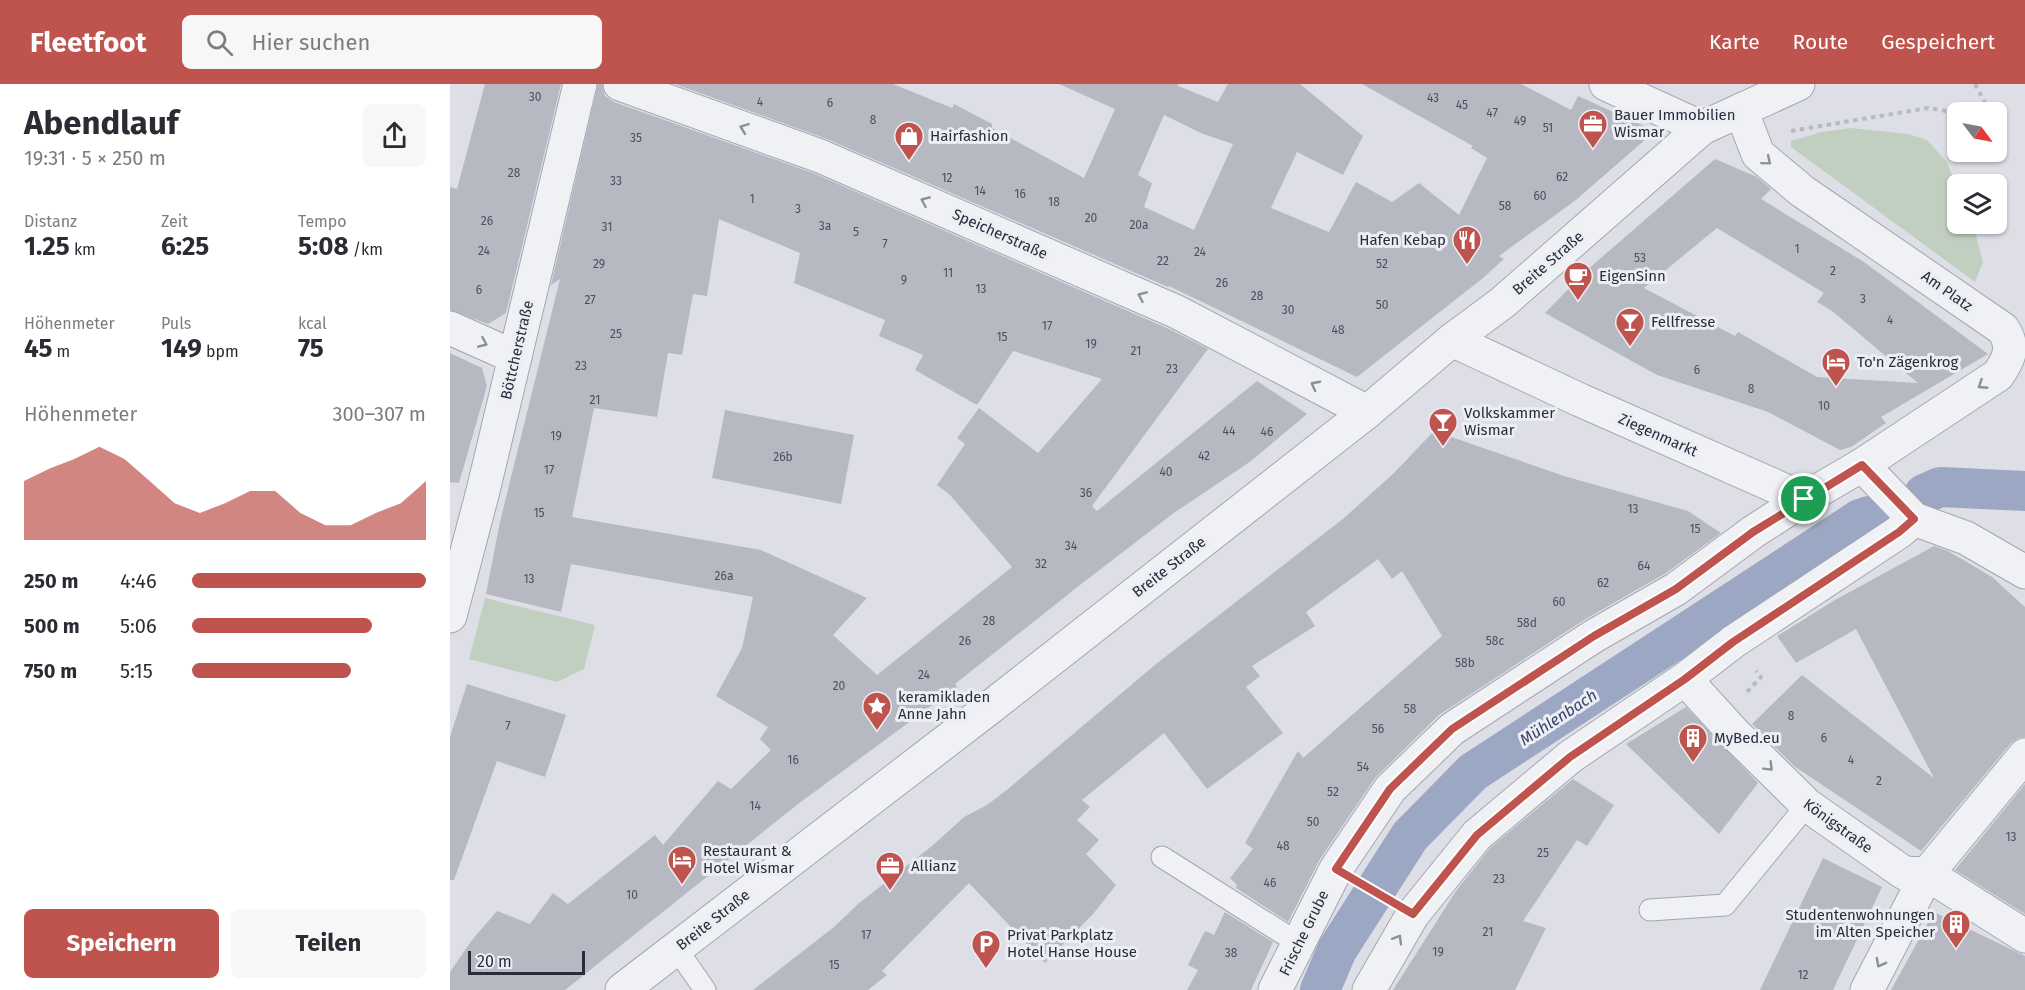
<!DOCTYPE html>
<html lang="de">
<head>
<meta charset="utf-8">
<style>
  :root { --surface:#fff; --page:#f7f7f7; --text:#2b2b33; --muted:#7c7c81; --accent:#bf544e }
  body { margin:0; font-family:"Fira Sans",sans-serif; background:var(--page); color:var(--text); height:100vh; display:flex; flex-direction:column; font-size:22px; white-space:nowrap }
  * { box-sizing:border-box; margin:0 }
  p { font-size:20px; color:var(--muted) }
  .icon { flex:none; width:33px; height:33px; fill:none; stroke:currentColor; stroke-width:2; stroke-linecap:round; stroke-linejoin:round }
  .map { position:relative; flex:1; overflow:hidden }
  .side { display:flex; flex-direction:column; background:var(--surface); width:450px }
  .side>* { flex:none }
  .needle { width:39px; rotate:122deg }
  .tools { position:absolute; left:1497px; top:18px; display:grid; gap:12px }
  .tools a { display:grid; place-items:center; width:60px; height:60px; border-radius:9px; background:var(--surface); box-shadow:0 2px 4px #0004; font-size:30px }
  .scale { position:absolute; left:18px; bottom:15px; width:117px; box-sizing:border-box; padding-left:6px; border:3px solid #292c3b; border-top:0; font-size:16px; line-height:21px; white-space:nowrap; color:#292c3b; -webkit-text-stroke:4px #edeef4; paint-order:stroke }
  .pin { position:absolute; display:grid; place-items:center; width:51px; height:51px; color:#fff; margin:-26px; border:3px solid #fff; border-radius:50%; box-shadow:0 2px 6px #0007 }
  .round { display:grid; place-items:center; flex:none; width:63px; height:63px; border-radius:9px; background:var(--page) }
  .overview { display:flex; align-items:center; justify-content:space-between; height:102px; padding:0 24px }
  h1 { font-size:33px; font-weight:700; line-height:45px }
  .stats { display:grid; grid-template-columns:repeat(3,1fr); gap:9px; height:102px; padding:6px 24px }
  .stats div { display:grid; align-content:center }
  .stats b { font-size:26px; font-weight:700 }
  .stats small { font-size:16px; font-weight:400 }
  .stats p { font-size:16px }
  .chart { height:168px; padding:12px 24px }
  .chart p { display:flex; justify-content:space-between }
  .chart svg { width:100%; height:108px; margin-top:6px; fill:var(--accent); opacity:.7 }
  .action { display:flex; gap:12px; margin-top:auto; padding:12px 24px }
  .action a { flex:1; height:69px; border-radius:9px; background:var(--accent); color:#fff; font-size:24px; font-weight:700; line-height:69px; text-align:center }
  .action a+a { background:var(--page); color:var(--text) }
  ul { padding:0 24px; list-style:none; font-size:20px }
  li { display:grid; grid-template-columns:96px 72px 1fr; align-items:center; height:45px }
  li i { height:15px; border-radius:8px; background:var(--accent) }
  header { display:flex; align-items:center; gap:36px; box-sizing:border-box; height:84px; padding:0 30px; background:var(--accent); color:#fff }
  header strong { font-size:28px }
  nav { display:flex; gap:33px; margin-inline-start:auto; font-size:21px }
  .search { width:420px; height:54px; background:var(--page); display:flex; align-items:center; gap:15px; box-sizing:border-box; padding:0 21px; border-radius:9px; color:var(--muted); font-size:22px }
  main { display:flex; flex:1; min-height:0 }
  .map>svg:first-child { display:block }
  .green { fill:#c1cfc0 }
  .lines { fill:none; stroke-linecap:round; stroke-linejoin:round }
  .canal { stroke:#9ca7c3; stroke-width:40 }
  .building { fill:#b6b8c2; fill-rule:evenodd }
  .lane-casing { stroke:#a4a6af; stroke-width:23 }
  .street-casing { stroke:#a4a6af; stroke-width:35 }
  .path { stroke:#b8bac1; stroke-width:4; stroke-dasharray:4.5 4.5; stroke-linecap:butt }
  .lane { stroke:#f0f1f5; stroke-width:21 }
  .street { stroke:#f0f1f5; stroke-width:33 }
  .oneway { stroke:#8c8e98 }
  .route-casing { stroke:#fff; stroke-width:12 }
  .route { stroke:#bf544e; stroke-width:8 }
  .labels { text-anchor:middle; stroke-width:6; stroke-linejoin:round; paint-order:stroke }
  .number-label { font-size:12px; fill:#4c4f5d }
  .poi-label { font-size:15px; fill:#292c3b; stroke:#edeef4; text-anchor:start }
  .street-label { font-size:15px; fill:#292c3b; stroke:#edeef4 }
  .water-label { font-size:16px; font-style:italic; fill:#37446b; stroke:#edeef4 }
</style>
</head>
<body>
<header>
<strong>Fleetfoot</strong>
<div class="search"><svg class="icon" aria-label="search" viewBox="0 0 24 24"><circle cx="10" cy="10" r="6"/><path d="M15 15l6 6"/></svg>Hier suchen</div>
<nav><a>Karte</a><a>Route</a><a>Gespeichert</a></nav>
</header>
<main>
<section class="side">
<div class="overview"><div><h1>Abendlauf</h1><p>19:31 · 5 × 250 m</p></div><a class="round"><svg class="icon" aria-label="share" viewBox="0 0 24 24"><path d="M12 15V3M7 8l5-5 5 5M5 13v7h14v-7"/></svg></a></div>
<div class="stats">
<div><p>Distanz</p><b>1.25<small> km</small></b></div>
<div><p>Zeit</p><b>6:25</b></div>
<div><p>Tempo</p><b>5:08<small> /km</small></b></div>
</div>
<div class="stats">
<div><p>Höhenmeter</p><b>45<small> m</small></b></div>
<div><p>Puls</p><b>149<small> bpm</small></b></div>
<div><p>kcal</p><b>75</b></div>
</div>
<div class="chart"><p><span>Höhenmeter</span>300–307 m</p>
<svg viewBox="0 0 160 44" preserveAspectRatio="none"><path d="M0 44V20L10 15L20 11L30 6L40 11L50 20L60 29L70 33L80 29L90 24L100 24L110 33L120 38L130 38L140 33L150 29L160 20V44z"/></svg>
</div>
<ul>
<li><b>250 m</b>4:46<i style="width:100%"></i></li>
<li><b>500 m</b>5:06<i style="width:77%"></i></li>
<li><b>750 m</b>5:15<i style="width:68%"></i></li>
</ul>
<div class="action"><a>Speichern</a><a>Teilen</a></div>
</section>
<div class="map">
<svg width="1575" height="906" viewBox="0 0 1575 906">
  <rect width="100%" height="100%" fill="#dedfe6"/>
  <g class="green">
    <polygon points="1401,44 1458,50 1477,56 1497,78 1507,103 1508,140 1523,140 1533,178 1525,198 1341,63 1341,57 1371,48"/>
    <polygon points="35,514 145,541 134,585 107,598 19,575"/>
  </g>
  <g class="lines">
    <g class="canal">
      <polyline points="1474,410 1490,403 1575,407"/>
      <polyline points="870,906 887,866 960,752 1023,688 1410,435 1419,432"/>
    </g>
  </g>
  <g class="building">
    <polygon points="35,0 111,0 56,229 38,240 0,226 0,103 7,105"/>
    <path d="M148,0H152L155,12L164,18L363,89L719,245L758,265L642,422L647,427L807,297L857,330L801,377L721,431L630,501L505,600L507,603L348,720L115,906H0V888L22,856L47,827L80,840L103,809L118,820L205,751L213,761L268,697L281,705L321,666L310,655L318,643L266,612L292,564L303,513L121,480L111,528L36,510L50,438L110,195L101,201ZM269,135L350,169L344,199L435,236L429,252L473,271L465,286L527,321L563,267L652,295L588,369L529,324L507,354L515,360L487,401L500,411L562,483L427,591L383,551L417,514L311,466L122,433L144,324L207,333L218,269L232,271L243,210L257,212Z"/>
    <path d="M225,0H443L502,24L504,20L542,40V44L634,94L665,25L609,0H728V2L768,18L778,0H850L913,52L893,91L847,68L821,124L879,148L906,98L942,118L969,99L1009,131L1037,74L1021,64L1023,62L912,0H1071L1121,26L1128,12L1205,47L1126,116L1049,172L1054,175L1033,194L907,293L719,202L718,203L377,55ZM714,31L753,50L783,60L744,146L694,123L702,99L688,91Z"/>
    <path d="M1265,75L1307,93L1321,105L1311,115L1414,178L1538,270L1431,333L1436,339L1401,363L1390,366L1318,328L1207,291L1095,229L1137,186ZM1267,144L1374,209L1367,218L1382,227L1468,299L1367,293L1288,248L1285,252L1194,204Z"/>
    <polygon points="0,269 32,284 37,302 9,399 0,398"/>
    <polygon points="275,326 404,351 391,420 262,394"/>
    <polygon points="984,347 1114,392 1238,427 1271,449 1216,489 1134,536 989,631 925,694 870,775 838,838 786,804 787,801 780,794 803,765 795,759 848,667 853,674 992,552 952,487 942,495 928,475 856,528 865,542 802,582 810,592 796,603 833,649 757,705 714,649 632,716 640,723 627,736 649,756 636,770 666,801 643,830 595,879 519,799 432,887 437,891 418,906 303,906 384,843 408,820 482,762 514,733 537,721 558,705 706,580 894,434 944,389"/>
    <polygon points="1484,462 1498,467 1542,493 1575,523 1575,653 1568,654 1561,659 1471,767 1344,682 1302,640 1352,591 1484,694 1406,545 1346,579 1327,552 1385,516"/>
    <polygon points="17,600 116,631 95,693 47,677 4,796 0,796 0,653"/>
    <polygon points="1236,623 1308,699 1269,750 1176,660"/>
    <polygon points="1123,695 1164,721 1137,762 1127,756 1073,837 1096,844 1065,906 943,906 1006,807 1040,764"/>
    <polygon points="1575,700 1575,830 1505,786"/>
    <polygon points="1373,774 1432,803 1383,906 1310,906"/>
    <polygon points="775,828 823,858 801,906 737,906 748,886 738,881 755,847 764,851"/>
    <polygon points="1484,828 1575,872 1575,906 1441,906"/>
  </g>
  <g class="lines">
    <g class="lane-casing">
      <g id="lane">
        <polyline points="712,773 848,859"/>
        <polyline points="1200,826 1275,821 1357,721"/>
        <polyline points="226,864 255,906"/>
      </g>
    </g>
    <g class="street-casing">
      <g id="street">
        <polyline points="170,0 370,72 727,228 917,328"/>
        <polyline points="1156,0 1252,44"/>
        <polyline points="0,244 65,273"/>
        <path d="M1002,256L1130,316L1354,415L1412,381L1548,291C1559,275 1565,263 1553,245L1352,107L1308,70L1291,26"/>
        <polyline points="1412,381 1464,435 1516,454 1575,488"/>
        <polyline points="0,532 33,407 130,0"/>
        <polyline points="1235,595 1285,650 1357,721 1454,789 1477,790 1575,852"/>
        <polyline points="172,906 538,625 917,328 1002,256 1052,219 1252,44 1348,0"/>
        <polyline points="825,906 886,785 940,705 1002,645 1144,552 1226,505 1303,448 1354,415"/>
        <polyline points="919,906 963,830 1027,751 1120,673 1235,595 1283,558 1449,448 1464,435"/>
        <polyline points="1417,906 1477,790 1575,671"/>
      </g>
    </g>
    <g class="path">
      <polyline points="1525,0 1540,28"/>
      <polyline points="1341,47 1478,24 1508,29"/>
      <polyline points="1297,608 1311,593 1306,587"/>
      <polyline points="917,803 932,812"/>
    </g>
    <use href="#lane" class="lane"/>
    <use href="#street" class="street"/>
  </g>
  <defs><path id="oneway-chevron" d="M-2-3.5L2.5 0L-2 3.5" fill="none" stroke-width="1.6" stroke-linecap="round" stroke-linejoin="round" transform="scale(1.5)"/></defs>
  <g class="oneway">
    <use href="#oneway-chevron" transform="translate(294 44) rotate(-160)"/>
    <use href="#oneway-chevron" transform="translate(1317 77) rotate(40)"/>
    <use href="#oneway-chevron" transform="translate(475 117) rotate(-156)"/>
    <use href="#oneway-chevron" transform="translate(692 212) rotate(-156)"/>
    <use href="#oneway-chevron" transform="translate(33 259) rotate(23)"/>
    <use href="#oneway-chevron" transform="translate(865 301) rotate(-152)"/>
    <use href="#oneway-chevron" transform="translate(1532 301) rotate(147)"/>
    <use href="#oneway-chevron" transform="translate(1319 683) rotate(45)"/>
    <use href="#oneway-chevron" transform="translate(948 855) rotate(-59)"/>
    <use href="#oneway-chevron" transform="translate(1430 879) rotate(118)"/>
  </g>
  <g class="lines">
    <g class="route-casing">
      <polygon id="route" points="1412,381 1464,435 1449,448 1283,558 1235,595 1120,673 1027,751 963,830 886,785 940,705 1002,645 1144,552 1226,505 1303,448"/>
    </g>
    <use href="#route" class="route"/>
  </g>
  <defs>
    <g id="office-pin" transform="scale(1.5)"><path d="M0 17L-7.5 6A9.5 9.5 0 1 1 7.5 6Z" fill="#bf544e" stroke="#edeef4"/><path d="M-6-3h4V-5.5h4V-3h4V5H-6ZM-1-4.5V-3h2v-1.5ZM-6 0V1H6V0Z" fill="#fff"/></g>
    <g id="shop-pin" transform="scale(1.5)"><path d="M0 17L-7.5 6A9.5 9.5 0 1 1 7.5 6Z" fill="#bf544e" stroke="#edeef4"/><path d="M-5-2.5h2.3a2.7 3.5 0 0 1 5.4 0H5L5.5 6h-11ZM-1.5-2.5h3a1.5 2.3 0 0 0-3 0Z" fill="#fff"/></g>
    <g id="restaurant-pin" transform="scale(1.5)"><path d="M0 17L-7.5 6A9.5 9.5 0 1 1 7.5 6Z" fill="#bf544e" stroke="#edeef4"/><path d="M-5-6h1v4h1v-4h1v4h1v-4h1v5L-1.5 .5V6h-2V.5L-5-1ZM5-6V6H3V1.5H1.5Q1.5-4 5-6Z" fill="#fff"/></g>
    <g id="cafe-pin" transform="scale(1.5)"><path d="M0 17L-7.5 6A9.5 9.5 0 1 1 7.5 6Z" fill="#bf544e" stroke="#edeef4"/><path d="M-5.5-4.5H6V0H3Q3 3.5 0 3.5H-2.5Q-5.5 3.5-5.5 0ZM3-3.2v2h1.7v-2ZM-6 4.5H4V6H-6Z" fill="#fff"/></g>
    <g id="bar-pin" transform="scale(1.5)"><path d="M0 17L-7.5 6A9.5 9.5 0 1 1 7.5 6Z" fill="#bf544e" stroke="#edeef4"/><path d="M-6-5H6L.8 .8V4.5H3.5V6h-7V4.5H-.8V.8Z" fill="#fff"/></g>
    <g id="hotel-pin" transform="scale(1.5)"><path d="M0 17L-7.5 6A9.5 9.5 0 1 1 7.5 6Z" fill="#bf544e" stroke="#edeef4"/><path d="M-6-4.5h1.5V1H6V5H4.5V3h-9V5H-6ZM-4 0a1.8 1.8 0 1 1 3.6 0ZM.5 0V-2.5h3Q6-2.5 6 0Z" fill="#fff"/></g>
    <g id="sight-pin" transform="scale(1.5)"><path d="M0 17L-7.5 6A9.5 9.5 0 1 1 7.5 6Z" fill="#bf544e" stroke="#edeef4"/><path d="M0-6L1.8-2.2L6-1.7L2.9 1.2L3.7 5.4L0 3.3L-3.7 5.4L-2.9 1.2L-6-1.7L-1.8-2.2Z" fill="#fff"/></g>
    <g id="building-pin" transform="scale(1.5)"><path d="M0 17L-7.5 6A9.5 9.5 0 1 1 7.5 6Z" fill="#bf544e" stroke="#edeef4"/><path d="M-4-6H4V6H1V3H-1V6H-4ZM-2.5-4.3h1.7v1.8h-1.7ZM.8-4.3h1.7v1.8H.8ZM-2.5-1h1.7V.8h-1.7ZM.8-1h1.7V.8H.8Z" fill="#fff"/></g>
    <g id="parking-pin" transform="scale(1.5)"><path d="M0 17L-7.5 6A9.5 9.5 0 1 1 7.5 6Z" fill="#bf544e" stroke="#edeef4"/><path d="M-3.5-5.5H1a3.5 3.5 0 0 1 0 7H-1V5.5H-3.5ZM-1-3.4V-.6H.8a1.4 1.4 0 0 0 0-2.8Z" fill="#fff"/></g>
  </defs>
  <g fill-rule="evenodd">
    <use href="#office-pin" x="1143" y="40"/>
    <use href="#shop-pin" x="459" y="52"/>
    <use href="#restaurant-pin" x="1017" y="156"/>
    <use href="#cafe-pin" x="1128" y="192"/>
    <use href="#bar-pin" x="1180" y="238"/>
    <use href="#hotel-pin" x="1386" y="278"/>
    <use href="#bar-pin" x="993" y="338"/>
    <use href="#sight-pin" x="427" y="622"/>
    <use href="#building-pin" x="1243" y="654"/>
    <use href="#hotel-pin" x="232" y="776"/>
    <use href="#office-pin" x="440" y="782"/>
    <use href="#building-pin" x="1506" y="840"/>
    <use href="#parking-pin" x="536" y="860"/>
  </g>
  <g class="labels">
    <g class="number-label">
      <text x="85" y="17">30</text>
      <text x="983" y="18">43</text>
      <text x="310" y="22">4</text>
      <text x="380" y="23">6</text>
      <text x="1012" y="25">45</text>
      <text x="1042" y="33">47</text>
      <text x="423" y="40">8</text>
      <text x="1070" y="41">49</text>
      <text x="1098" y="48">51</text>
      <text x="186" y="58">35</text>
      <text x="64" y="93">28</text>
      <text x="1112" y="97">62</text>
      <text x="497" y="98">12</text>
      <text x="166" y="101">33</text>
      <text x="530" y="111">14</text>
      <text x="570" y="114">16</text>
      <text x="1090" y="116">60</text>
      <text x="302" y="119">1</text>
      <text x="604" y="122">18</text>
      <text x="1055" y="126">58</text>
      <text x="348" y="129">3</text>
      <text x="641" y="138">20</text>
      <text x="37" y="141">26</text>
      <text x="689" y="145">20a</text>
      <text x="375" y="146">3a</text>
      <text x="157" y="147">31</text>
      <text x="406" y="152">5</text>
      <text x="435" y="164">7</text>
      <text x="1347" y="169">1</text>
      <text x="34" y="171">24</text>
      <text x="750" y="172">24</text>
      <text x="1190" y="178">53</text>
      <text x="713" y="181">22</text>
      <text x="149" y="184">29</text>
      <text x="932" y="184">52</text>
      <text x="1383" y="191">2</text>
      <text x="498" y="193">11</text>
      <text x="454" y="200">9</text>
      <text x="772" y="203">26</text>
      <text x="531" y="209">13</text>
      <text x="29" y="210">6</text>
      <text x="807" y="216">28</text>
      <text x="1413" y="219">3</text>
      <text x="140" y="220">27</text>
      <text x="932" y="225">50</text>
      <text x="838" y="230">30</text>
      <text x="1440" y="240">4</text>
      <text x="597" y="246">17</text>
      <text x="888" y="250">48</text>
      <text x="166" y="254">25</text>
      <text x="552" y="257">15</text>
      <text x="641" y="264">19</text>
      <text x="686" y="271">21</text>
      <text x="131" y="286">23</text>
      <text x="722" y="289">23</text>
      <text x="1247" y="290">6</text>
      <text x="1301" y="309">8</text>
      <text x="145" y="320">21</text>
      <text x="1374" y="326">10</text>
      <text x="779" y="351">44</text>
      <text x="817" y="352">46</text>
      <text x="106" y="356">19</text>
      <text x="754" y="376">42</text>
      <text x="333" y="377">26b</text>
      <text x="99" y="390">17</text>
      <text x="716" y="392">40</text>
      <text x="636" y="413">36</text>
      <text x="1183" y="429">13</text>
      <text x="89" y="433">15</text>
      <text x="1245" y="449">15</text>
      <text x="621" y="466">34</text>
      <text x="591" y="484">32</text>
      <text x="1194" y="486">64</text>
      <text x="274" y="496">26a</text>
      <text x="79" y="499">13</text>
      <text x="1153" y="503">62</text>
      <text x="1109" y="522">60</text>
      <text x="539" y="541">28</text>
      <text x="1077" y="543">58d</text>
      <text x="515" y="561">26</text>
      <text x="1045" y="561">58c</text>
      <text x="1015" y="583">58b</text>
      <text x="474" y="595">24</text>
      <text x="389" y="606">20</text>
      <text x="960" y="629">58</text>
      <text x="1341" y="636">8</text>
      <text x="58" y="646">7</text>
      <text x="928" y="649">56</text>
      <text x="1374" y="658">6</text>
      <text x="343" y="680">16</text>
      <text x="1401" y="680">4</text>
      <text x="913" y="687">54</text>
      <text x="1429" y="701">2</text>
      <text x="883" y="712">52</text>
      <text x="305" y="726">14</text>
      <text x="863" y="742">50</text>
      <text x="1561" y="757">13</text>
      <text x="833" y="766">48</text>
      <text x="1093" y="773">25</text>
      <text x="1049" y="799">23</text>
      <text x="820" y="803">46</text>
      <text x="182" y="815">10</text>
      <text x="1038" y="852">21</text>
      <text x="416" y="855">17</text>
      <text x="988" y="872">19</text>
      <text x="781" y="873">38</text>
      <text x="384" y="885">15</text>
      <text x="1353" y="895">12</text>
    </g>
    <g class="poi-label">
      <text x="1164" y="36">Bauer Immobilien<tspan x="1164" dy="17">Wismar</tspan></text>
      <text x="480" y="57">Hairfashion</text>
      <text x="996" y="161" text-anchor="end">Hafen Kebap</text>
      <text x="1149" y="197">EigenSinn</text>
      <text x="1201" y="243">Fellfresse</text>
      <text x="1407" y="283">To'n Zägenkrog</text>
      <text x="1014" y="334">Volkskammer<tspan x="1014" dy="17">Wismar</tspan></text>
      <text x="448" y="618">keramikladen<tspan x="448" dy="17">Anne Jahn</tspan></text>
      <text x="1264" y="659">MyBed.eu</text>
      <text x="253" y="772">Restaurant &amp;<tspan x="253" dy="17">Hotel Wismar</tspan></text>
      <text x="461" y="787">Allianz</text>
      <text x="1485" y="836" text-anchor="end">Studentenwohnungen<tspan x="1485" dy="17">im Alten Speicher</tspan></text>
      <text x="557" y="856">Privat Parkplatz<tspan x="557" dy="17">Hotel Hanse House</tspan></text>
    </g>
    <g class="street-label">
      <text transform="translate(550 150) rotate(24)" y="5">Speicherstraße</text>
      <text transform="translate(1098 179) rotate(-41)" y="5">Breite Straße</text>
      <text transform="translate(1497 207) rotate(35)" y="5">Am Platz</text>
      <text transform="translate(67 266) rotate(-77)" y="5">Böttcherstraße</text>
      <text transform="translate(1208 351) rotate(24)" y="5">Ziegenmarkt</text>
      <text transform="translate(719 483) rotate(-38)" y="5">Breite Straße</text>
      <text transform="translate(1388 742) rotate(36)" y="5">Königstraße</text>
      <text transform="translate(263 836) rotate(-38)" y="5">Breite Straße</text>
      <text transform="translate(854 849) rotate(-64)" y="5">Frische Grube</text>
    </g>
    <g class="water-label">
      <text transform="translate(1108 633) rotate(-33)" y="6">Mühlenbach</text>
    </g>
  </g>
</svg>
<div class="tools">
<a><svg class="needle" viewBox="-14 -14 28 28"><path d="M0-13l5 13h-10z" fill="#e53935"/><path d="M0 13l5-13h-10z" fill="#7c7c81"/></svg></a>
<a><svg class="icon" aria-label="layers" viewBox="0 0 24 24"><path d="M12 4l9 5-9 5-9-5zM3 14l9 5 9-5"/></svg></a>
</div>
<div class="scale">20 m</div>
<div class="pin" style="left:1354px;top:415px;background:#1e9e55"><svg class="icon" aria-label="arrive" viewBox="0 0 24 24"><path d="M6 21V4h12l-3 4 3 4H6"/></svg></div>
</div>
</main>
</body>
</html>
